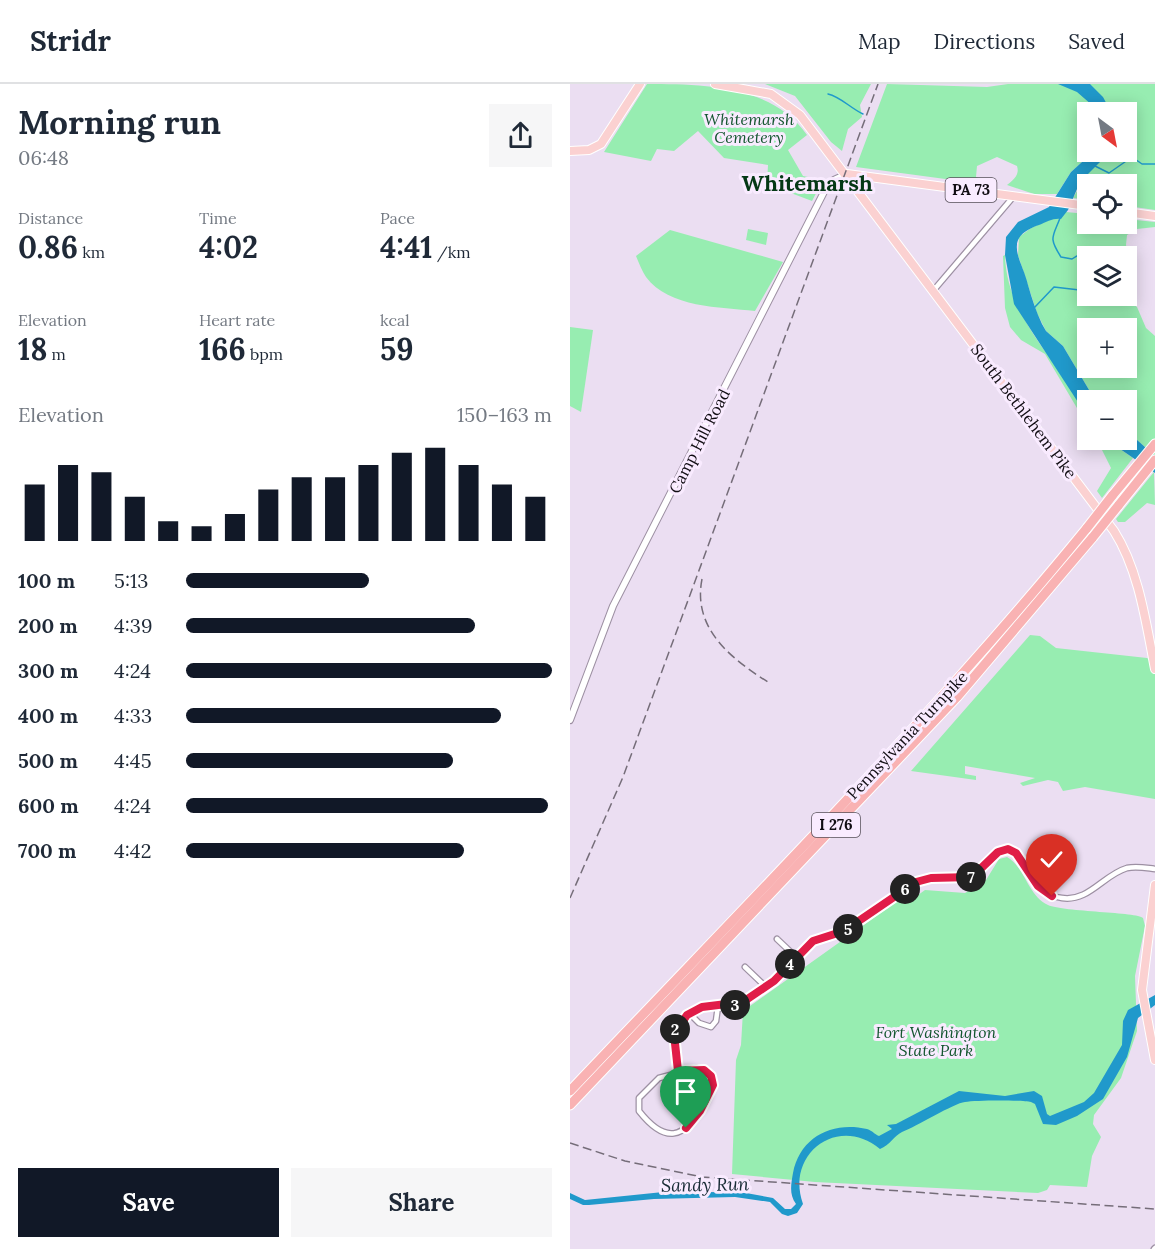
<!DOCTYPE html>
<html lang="en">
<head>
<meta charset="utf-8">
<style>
  :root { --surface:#fff; --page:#f6f6f7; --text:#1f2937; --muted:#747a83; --line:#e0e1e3; --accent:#111827 }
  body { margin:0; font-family:Lora,serif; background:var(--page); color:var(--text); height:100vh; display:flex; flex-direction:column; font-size:22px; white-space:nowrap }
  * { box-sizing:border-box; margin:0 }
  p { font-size:20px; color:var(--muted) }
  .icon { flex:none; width:33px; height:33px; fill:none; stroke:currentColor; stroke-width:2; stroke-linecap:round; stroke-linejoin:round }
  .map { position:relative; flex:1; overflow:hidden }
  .panel { display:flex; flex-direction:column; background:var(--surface); width:570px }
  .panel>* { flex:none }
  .needle { width:39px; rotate:148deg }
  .controls { position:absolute; left:507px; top:18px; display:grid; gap:12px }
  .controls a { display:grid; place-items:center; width:60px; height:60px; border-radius:0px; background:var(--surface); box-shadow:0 3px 15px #0003; font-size:30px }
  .pin { position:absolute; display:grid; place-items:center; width:51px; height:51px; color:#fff; margin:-62px -26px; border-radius:50% 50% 50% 0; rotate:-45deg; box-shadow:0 0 6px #0007 }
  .pin .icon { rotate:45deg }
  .km { position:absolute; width:30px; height:30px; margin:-15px; border-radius:50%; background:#222; color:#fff; font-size:16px; line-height:30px; text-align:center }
  .round { display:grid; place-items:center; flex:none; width:63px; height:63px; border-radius:0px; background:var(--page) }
  .headline { display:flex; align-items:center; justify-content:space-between; height:102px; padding:0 18px }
  h1 { font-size:33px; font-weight:700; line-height:45px }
  .metrics { display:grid; grid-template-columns:repeat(3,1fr); gap:9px; height:102px; padding:6px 18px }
  .metrics div { display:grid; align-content:center }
  .metrics b { font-size:30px; font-weight:700 }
  .metrics small { font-size:16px; font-weight:400 }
  .metrics p { font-size:16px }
  .chart { height:168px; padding:12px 18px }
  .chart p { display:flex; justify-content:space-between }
  .chart svg { width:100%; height:108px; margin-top:6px; stroke:var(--accent); stroke-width:6 }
  .primary-button { display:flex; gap:12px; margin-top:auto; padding:12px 18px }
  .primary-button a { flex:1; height:69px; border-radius:0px; background:var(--accent); color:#fff; font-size:24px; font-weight:700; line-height:69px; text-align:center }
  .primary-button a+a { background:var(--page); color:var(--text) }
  ul { padding:0 18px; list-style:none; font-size:20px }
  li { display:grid; grid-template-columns:96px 72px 1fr; align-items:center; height:45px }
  li i { height:15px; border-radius:8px; background:var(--accent) }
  header { display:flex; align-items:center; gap:36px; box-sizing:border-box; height:84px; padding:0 30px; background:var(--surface); border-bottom:2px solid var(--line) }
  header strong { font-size:28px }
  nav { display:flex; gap:33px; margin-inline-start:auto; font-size:21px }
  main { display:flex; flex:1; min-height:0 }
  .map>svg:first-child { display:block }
  .green { fill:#97edb1; fill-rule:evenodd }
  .water { fill:#2099cb }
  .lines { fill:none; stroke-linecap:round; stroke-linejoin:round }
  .stream { stroke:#2099cb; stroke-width:1.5 }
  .minor-casing { stroke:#9d90a3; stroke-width:7 }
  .tertiary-casing { stroke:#9d90a3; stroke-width:8 }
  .primary-casing { stroke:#fff; stroke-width:10 }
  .motorway-casing { stroke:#fff; stroke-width:11 }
  .minor { stroke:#fff; stroke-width:4.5 }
  .tertiary { stroke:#fff; stroke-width:6 }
  .primary { stroke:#fbd1d1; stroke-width:8 }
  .motorway { stroke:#f9b2b3; stroke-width:9 }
  .rail { stroke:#756d79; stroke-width:1.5; stroke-dasharray:9 4.5; stroke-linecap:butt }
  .motorway-bridge-casing { stroke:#fff; stroke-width:11; stroke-linecap:butt }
  .motorway-bridge { stroke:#f9b2b3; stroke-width:9 }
  .route-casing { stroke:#fff; stroke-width:12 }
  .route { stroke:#e11d48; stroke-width:8 }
  .labels { text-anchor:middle; stroke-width:6; stroke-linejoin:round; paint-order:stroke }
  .shield { fill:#f9ebff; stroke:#57505a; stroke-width:1.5 }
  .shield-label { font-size:15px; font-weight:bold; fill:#110d13 }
  .park-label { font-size:16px; font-style:italic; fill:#13562f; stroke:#f9ebff }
  .street-label { font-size:16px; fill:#110d13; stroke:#f9ebff }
  .water-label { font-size:18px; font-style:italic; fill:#192c36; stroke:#f9ebff }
  .district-label { font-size:22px; font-weight:bold; fill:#043815; stroke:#f9ebff }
</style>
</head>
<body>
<header>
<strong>Stridr</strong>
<nav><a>Map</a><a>Directions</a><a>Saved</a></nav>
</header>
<main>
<section class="panel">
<div class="headline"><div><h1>Morning run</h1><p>06:48</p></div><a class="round"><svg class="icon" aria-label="share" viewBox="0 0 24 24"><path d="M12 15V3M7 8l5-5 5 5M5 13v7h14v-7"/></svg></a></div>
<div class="metrics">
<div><p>Distance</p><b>0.86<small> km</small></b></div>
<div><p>Time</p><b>4:02</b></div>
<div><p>Pace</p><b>4:41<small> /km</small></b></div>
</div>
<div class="metrics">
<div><p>Elevation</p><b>18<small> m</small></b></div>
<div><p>Heart rate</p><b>166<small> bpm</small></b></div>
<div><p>kcal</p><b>59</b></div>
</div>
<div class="chart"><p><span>Elevation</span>150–163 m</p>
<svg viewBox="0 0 160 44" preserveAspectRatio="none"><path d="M5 44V21M15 44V13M25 44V16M35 44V26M45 44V36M55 44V38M65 44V33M75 44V23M85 44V18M95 44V18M105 44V13M115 44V8M125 44V6M135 44V13M145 44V21M155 44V26"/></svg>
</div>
<ul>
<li><b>100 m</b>5:13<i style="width:50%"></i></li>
<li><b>200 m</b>4:39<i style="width:79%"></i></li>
<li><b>300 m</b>4:24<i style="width:100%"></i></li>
<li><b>400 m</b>4:33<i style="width:86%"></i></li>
<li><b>500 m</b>4:45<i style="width:73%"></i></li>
<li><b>600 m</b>4:24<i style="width:99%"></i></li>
<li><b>700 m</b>4:42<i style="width:76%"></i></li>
</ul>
<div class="primary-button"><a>Save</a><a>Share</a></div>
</section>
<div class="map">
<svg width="585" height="1165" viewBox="0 0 585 1165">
  <rect width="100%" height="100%" fill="#ebdef2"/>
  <g class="green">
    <path d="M77,0C133,0 203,1 237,51L218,66L233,92L253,96L242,117L197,100L198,81L154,74L128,47L104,67L87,65L81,77L34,68Z"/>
    <polygon points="195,0 301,0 290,21 292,33 278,45 272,67 261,58 225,12"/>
    <path d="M317,0L417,3L438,0H585V126L557,122L556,100H518L517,116L503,114L529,68H556V28H518V68H523L501,88L487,110H464L437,101C443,96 450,91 447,82L427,73L407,82L406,93L422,99L420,101L286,83Z"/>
    <path d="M496,128L517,130L518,140H556L557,135L585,138V143L567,145L557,151L556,161L564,190L557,198L556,172H518V212H553L567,223L576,244L585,252V372L557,347L556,316H525L493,262L476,247L467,229L448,171L449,153L461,144ZM518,244H556V284H518Z"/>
    <polygon points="178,145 198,149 196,161 176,156"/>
    <path d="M100,146L213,178L185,227C150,223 99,224 76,193C72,187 69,179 66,172Z"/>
    <path d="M435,171C436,223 473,262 500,303C508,315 517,326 517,341L475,270L451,256L440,243L435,224L433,172Z"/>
    <polygon points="0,243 23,246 11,328 0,322"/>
    <polygon points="527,356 537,356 563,374 532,414 527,407 541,384"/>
    <polygon points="584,388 585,421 577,419 555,438 548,438 546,435"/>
    <polygon points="460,551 470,552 486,564 577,574 585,578 585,715 515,703 493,707 488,698 478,696 453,702 450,699 465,694 395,682 395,690 406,692 406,696 341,687"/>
    <path d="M437,773C455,783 458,812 478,821C494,828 568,828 573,834L575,842L565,892L567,947L551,994L524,1031L523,1040L531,1053L522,1072L517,1103L480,1101L477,1106L468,1109L245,1098L162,1090L166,976L171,961L173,927L326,818L337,819L355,806L395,809L416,796L429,775Z"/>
  </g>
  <g class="water">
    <polygon points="488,0 520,0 533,13 541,28 530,28 507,8"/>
    <path d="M523,68H540L510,98L498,126L491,135C483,134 477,138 469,141C431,154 452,175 458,201C462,215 466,227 472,240L476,247L493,262L525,316H518L517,332L444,220L435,171L436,153L448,138L479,123L501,88Z"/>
    <polygon points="557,347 585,372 585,389 537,356 556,356"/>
    <path d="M585,911V921L568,934L557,973L533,1015L507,1032L486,1041L473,1040L465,1020L461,1018C452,1016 406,1016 395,1018C384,1019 346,1043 332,1048C324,1052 320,1061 310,1065C268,1030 215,1070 233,1120L227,1129L218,1132L212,1130L200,1118L165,1113L84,1115L19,1121H13L0,1115V1109L15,1116L103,1107L176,1109L203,1114L215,1125H221L226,1120C219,1110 221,1101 223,1089C230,1053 262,1037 297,1045C303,1047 304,1050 309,1052L322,1045L317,1041L326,1040L389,1007L435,1012L464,1007L472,1012L477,1030L480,1032L514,1018L524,1009L552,961L553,937L558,926Z"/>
  </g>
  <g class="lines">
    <g class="stream">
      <path d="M258,10C271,13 280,24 293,30"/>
      <polyline points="525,82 539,89 562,73 572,80 585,80"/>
      <path d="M490,134C483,153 478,153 491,173L502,175C511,169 519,164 529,172"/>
      <polyline points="464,224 484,203 518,207"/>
    </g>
    <g class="minor-casing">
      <g id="minor">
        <polyline points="363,207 444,112"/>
        <polyline points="207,855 226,873"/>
        <polyline points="175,883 196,903"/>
        <polyline points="119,929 129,939 141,943 146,937 148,922"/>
        <path d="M127,984L136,987C139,990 142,994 143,999C143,1006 137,1014 134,1020C114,1056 95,1060 69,1027V1014L89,994Z"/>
        <path d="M109,987L103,950L106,944L124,926L173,918L204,897L243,857L274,847L344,799L361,794L402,793L426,769L435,765C461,768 460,811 492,814C519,818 533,791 557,784C567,782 576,784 585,785"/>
        <polyline points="584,1165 585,1164"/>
      </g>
    </g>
    <g class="tertiary-casing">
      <polyline id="tertiary" points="0,636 43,522 255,106 264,96 277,90"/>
    </g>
    <g class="primary-casing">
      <g id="primary">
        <path d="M145,0L201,10L230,31L544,447C569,486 576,539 585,585"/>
        <polyline points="0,67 19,66 31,60 70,0"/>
        <polyline points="277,90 518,122"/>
        <polyline points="556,128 585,132"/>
        <polyline points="585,801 572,906 585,976"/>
      </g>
    </g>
    <g class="motorway-casing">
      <g id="motorway">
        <polyline points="542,412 585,360"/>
        <polyline points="548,422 585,376"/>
        <path d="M0,1007C175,822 356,641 517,444"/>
        <polyline points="0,1021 387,613 523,453"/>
      </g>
    </g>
    <use href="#minor" class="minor"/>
    <use href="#tertiary" class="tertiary"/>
    <use href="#primary" class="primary"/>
    <use href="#motorway" class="motorway"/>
    <g class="rail">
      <path d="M132,495C122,546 163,576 201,600"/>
      <polyline points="0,814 53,693 308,0"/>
      <polyline points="0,1059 55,1077 132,1093 585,1125"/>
    </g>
    <g class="motorway-bridge-casing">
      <g id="motorway-bridge">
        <polyline points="517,444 542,412"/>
        <polyline points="523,453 548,422"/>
      </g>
    </g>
    <use href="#motorway-bridge" class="motorway-bridge"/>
  </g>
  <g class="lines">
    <g class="route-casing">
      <polyline id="route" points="116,1044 130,1027 143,1001 141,992 134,986 108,987 104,950 117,931 132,923 173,918 204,897 243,857 274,847 346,798 361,794 402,793 428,768 438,765 446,769 468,802 482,812"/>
    </g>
    <use href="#route" class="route"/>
  </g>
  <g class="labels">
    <g class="shield">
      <rect x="375.5" y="94" width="51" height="24" rx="4.5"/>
      <rect x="242" y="729" width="48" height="24" rx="4.5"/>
    </g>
    <g class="shield-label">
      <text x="401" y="111">PA 73</text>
      <text x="266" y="746">I 276</text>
    </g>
    <g class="park-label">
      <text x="179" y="41">Whitemarsh<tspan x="179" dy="18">Cemetery</tspan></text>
      <text x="366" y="954">Fort Washington<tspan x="366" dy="18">State Park</tspan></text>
    </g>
    <g class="street-label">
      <text transform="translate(454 327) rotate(53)" y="6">South Bethlehem Pike</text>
      <text transform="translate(129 357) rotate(-63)" y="6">Camp Hill Road</text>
      <text transform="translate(337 651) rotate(-47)" y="6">Pennsylvania Turnpike</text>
    </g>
    <g class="water-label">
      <text transform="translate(135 1101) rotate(-1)" y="6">Sandy Run</text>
    </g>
    <g class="district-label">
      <text x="237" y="107">Whitemarsh</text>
    </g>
  </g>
</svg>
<div class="controls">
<a><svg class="needle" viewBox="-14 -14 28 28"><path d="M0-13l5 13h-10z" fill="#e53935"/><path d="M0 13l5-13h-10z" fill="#747a83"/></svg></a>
<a><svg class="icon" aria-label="locate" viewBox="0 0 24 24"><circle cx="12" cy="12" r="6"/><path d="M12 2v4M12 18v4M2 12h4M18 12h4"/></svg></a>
<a><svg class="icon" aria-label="layers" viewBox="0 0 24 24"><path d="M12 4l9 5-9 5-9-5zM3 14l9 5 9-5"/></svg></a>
<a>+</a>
<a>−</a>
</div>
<div class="pin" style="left:116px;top:1044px;background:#1e9e55"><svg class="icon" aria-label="arrive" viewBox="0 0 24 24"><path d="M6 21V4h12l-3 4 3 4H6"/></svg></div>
<div class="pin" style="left:482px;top:812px;background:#d93025"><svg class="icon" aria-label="check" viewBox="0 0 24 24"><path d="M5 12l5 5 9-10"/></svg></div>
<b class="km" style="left:105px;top:945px">2</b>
<b class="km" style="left:165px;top:921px">3</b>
<b class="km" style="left:220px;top:880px">4</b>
<b class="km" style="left:278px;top:845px">5</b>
<b class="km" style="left:335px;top:805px">6</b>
<b class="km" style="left:401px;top:793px">7</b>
</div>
</main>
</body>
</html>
